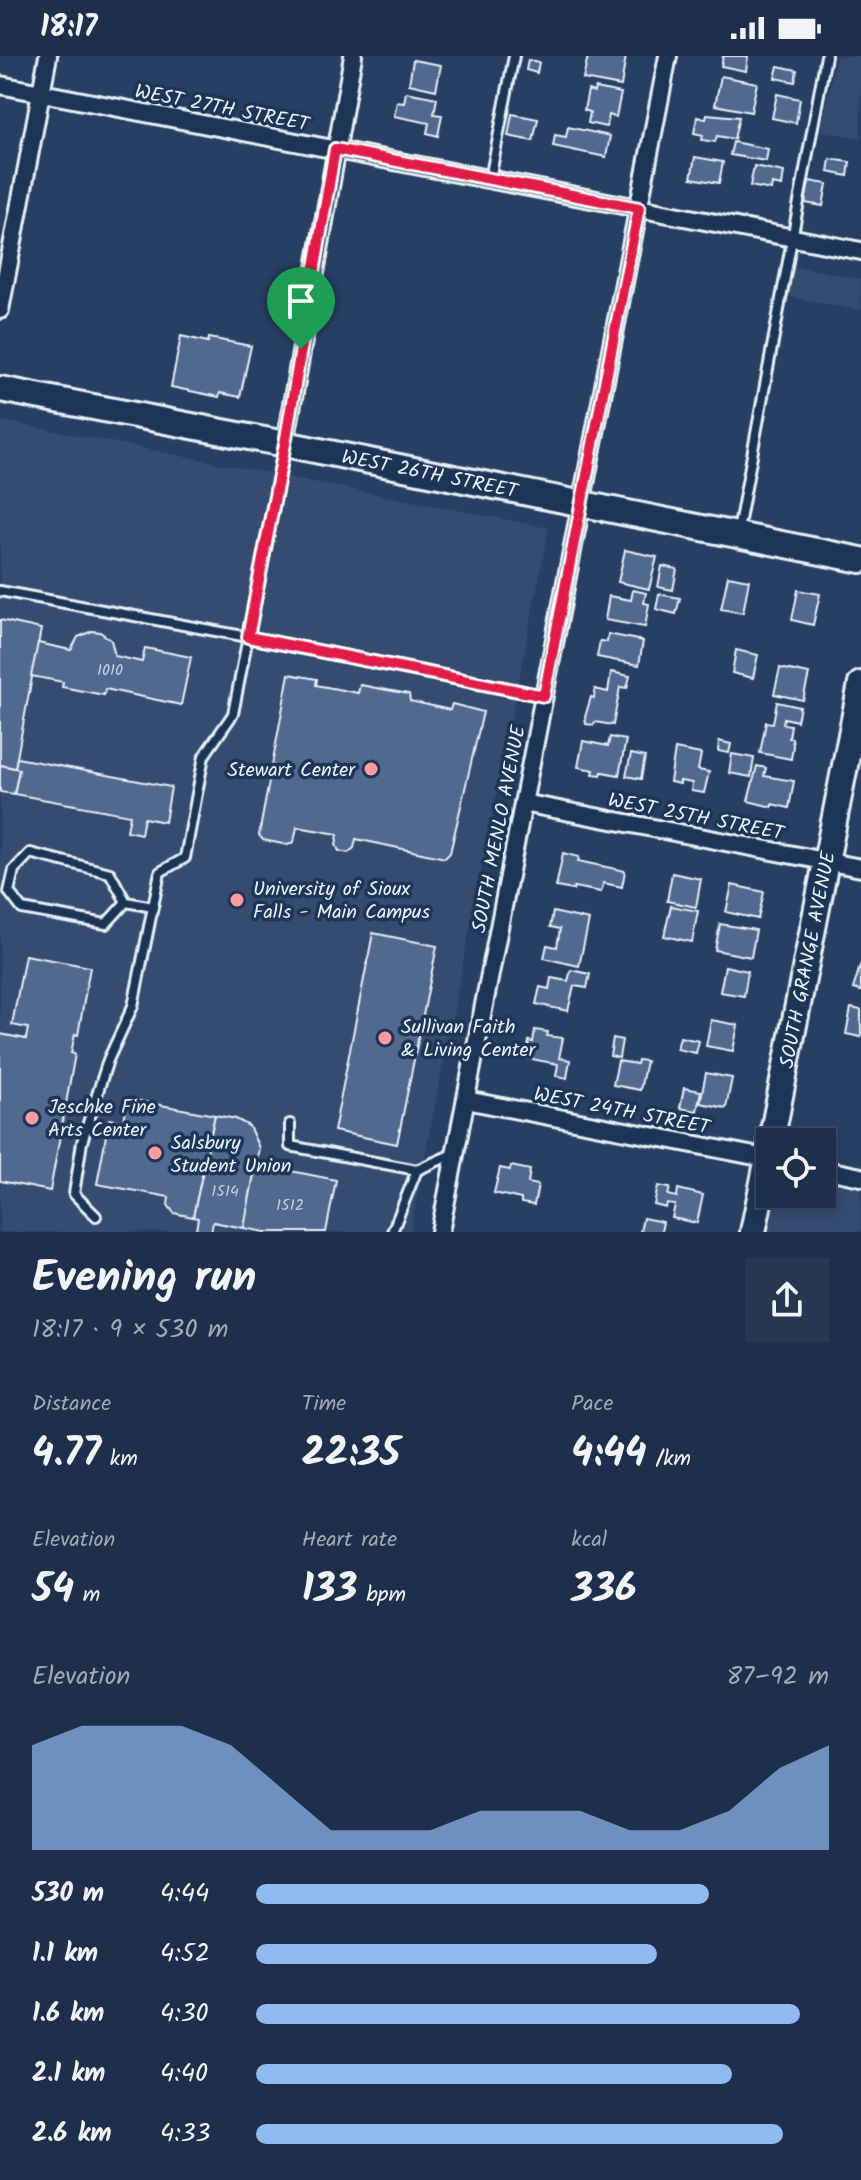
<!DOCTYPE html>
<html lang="en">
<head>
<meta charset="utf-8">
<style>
  :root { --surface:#1d2f4a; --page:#253751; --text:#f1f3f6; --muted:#a0a9b5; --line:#3b4a62; --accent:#90b9f0 }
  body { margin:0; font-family:Kalam,sans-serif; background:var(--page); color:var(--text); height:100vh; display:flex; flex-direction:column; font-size:30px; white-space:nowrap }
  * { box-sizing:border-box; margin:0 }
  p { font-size:26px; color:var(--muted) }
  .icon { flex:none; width:44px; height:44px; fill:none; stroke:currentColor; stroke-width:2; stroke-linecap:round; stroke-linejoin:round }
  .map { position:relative; height:1176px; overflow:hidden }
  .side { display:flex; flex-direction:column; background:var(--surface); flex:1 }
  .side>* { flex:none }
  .buttons { position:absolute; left:756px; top:1072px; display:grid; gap:16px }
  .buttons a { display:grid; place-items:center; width:80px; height:80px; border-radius:0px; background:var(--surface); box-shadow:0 4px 12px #0003,0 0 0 2px var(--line); font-size:40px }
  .pin { position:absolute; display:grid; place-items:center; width:68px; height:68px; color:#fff; margin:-82px -34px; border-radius:50% 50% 50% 0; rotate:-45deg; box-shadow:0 0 8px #0007 }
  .pin .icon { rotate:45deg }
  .round { display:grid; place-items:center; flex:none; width:84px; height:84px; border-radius:0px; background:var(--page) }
  .summary { display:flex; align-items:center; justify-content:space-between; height:136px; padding:0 32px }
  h1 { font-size:44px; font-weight:600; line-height:60px }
  .figures { display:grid; grid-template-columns:repeat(3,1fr); gap:12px; height:136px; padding:8px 32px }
  .figures div { display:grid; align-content:center }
  .figures b { font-size:40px; font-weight:600 }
  .figures small { font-size:22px; font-weight:400 }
  .figures p { font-size:22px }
  .chart { height:224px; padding:16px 32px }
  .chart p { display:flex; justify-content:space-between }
  .chart svg { width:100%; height:144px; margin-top:8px; fill:var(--accent); opacity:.7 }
  ul { padding:0 32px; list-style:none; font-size:26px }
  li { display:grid; grid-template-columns:128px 96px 1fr; align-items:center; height:60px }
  li i { height:20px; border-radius:10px; background:var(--accent) }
  .status { display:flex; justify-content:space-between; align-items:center; height:56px; padding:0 40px; background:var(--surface); direction:ltr }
  .status svg { height:22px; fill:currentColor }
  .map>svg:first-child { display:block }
  .built { fill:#344b70 }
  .building { fill:#51688f; stroke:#e8f1f8; stroke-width:2 }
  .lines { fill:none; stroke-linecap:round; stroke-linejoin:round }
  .lane-casing { stroke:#e8f1f8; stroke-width:14 }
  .street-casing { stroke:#e8f1f8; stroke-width:22 }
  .secondary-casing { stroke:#e8f1f8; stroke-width:30 }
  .lane { stroke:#1d3557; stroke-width:8 }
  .street { stroke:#1d3557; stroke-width:16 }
  .secondary { stroke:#1d3557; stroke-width:24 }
  .route-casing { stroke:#fff; stroke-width:16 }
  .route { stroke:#e11d48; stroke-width:10 }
  .poi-dot { fill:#ff9aa2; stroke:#1d3557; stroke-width:3 }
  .labels { text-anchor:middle; stroke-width:7; stroke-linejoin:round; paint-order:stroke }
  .number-label { font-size:16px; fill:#c2cfde }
  .street-label { font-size:20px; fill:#e8f1f8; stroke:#1d3557 }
  .poi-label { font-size:20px; fill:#e8f1f8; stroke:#1d3557; text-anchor:start }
</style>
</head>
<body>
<div class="status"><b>18:17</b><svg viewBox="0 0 49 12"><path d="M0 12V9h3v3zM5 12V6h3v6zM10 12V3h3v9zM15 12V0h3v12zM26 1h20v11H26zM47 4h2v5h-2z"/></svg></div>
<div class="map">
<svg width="861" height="1176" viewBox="0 0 861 1176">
  <rect width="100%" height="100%" fill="#273f62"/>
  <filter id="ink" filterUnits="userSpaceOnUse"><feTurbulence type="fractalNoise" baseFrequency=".0125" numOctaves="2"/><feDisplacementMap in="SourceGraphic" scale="16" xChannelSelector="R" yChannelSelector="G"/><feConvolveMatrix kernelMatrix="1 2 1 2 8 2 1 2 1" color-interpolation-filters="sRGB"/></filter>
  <g filter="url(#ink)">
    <g class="built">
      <polygon points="836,0 861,0 861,82 821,75"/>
      <polygon points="788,209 861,223 861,255 782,239"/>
      <polygon points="0,364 549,472 410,1176 0,1176"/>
      <polygon points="822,1113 861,1121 861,1176 754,1176 770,1138 822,1138"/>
    </g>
    <g class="building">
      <polygon points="588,0 626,0 621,30 583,23"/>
      <polygon points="723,0 748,0 746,15 721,10"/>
      <polygon points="413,4 441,9 436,34 409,28"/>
      <polygon points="528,4 539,6 537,17 526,14"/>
      <polygon points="778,10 797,14 795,26 775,22"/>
      <polygon points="721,20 757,27 751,56 715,49"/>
      <polygon points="595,32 621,37 616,61 609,59 606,71 588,67 590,56 584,54 588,34 594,36"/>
      <polygon points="406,36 437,42 434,58 442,59 438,80 427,77 429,67 394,60 397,46 404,47"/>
      <polygon points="777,38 800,43 796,67 772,62"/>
      <polygon points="512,58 538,63 533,85 508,80"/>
      <polygon points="707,58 739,61 734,83 717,80 715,86 702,84 703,79 694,77 697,61 706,63"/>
      <polygon points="568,71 610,80 606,101 553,90 555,79 566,81"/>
      <polygon points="733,86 768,93 766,105 730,99"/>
      <polygon points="695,101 723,106 719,127 691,122"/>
      <polygon points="830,103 850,106 848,120 828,116"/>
      <polygon points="754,110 784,116 782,130 772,128 771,134 750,130"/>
      <polygon points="809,125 827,128 823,150 805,147"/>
      <polygon points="181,280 208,286 209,282 251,290 240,341 220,337 219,341 171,331"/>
      <polygon points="625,494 657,501 649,533 618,526"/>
      <polygon points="662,510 677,513 673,534 658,531"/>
      <polygon points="728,520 749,524 743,557 721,553"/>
      <polygon points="633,534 646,537 644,547 649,548 645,571 605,564 609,540 631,544"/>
      <polygon points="798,534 820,538 813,569 792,564"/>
      <polygon points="659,538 680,542 676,558 656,553"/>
      <polygon points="0,564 41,573 15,712 0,709"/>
      <polygon points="92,575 100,576 111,584 115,600 142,606 145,592 191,601 181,649 105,633 104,639 62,631 63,626 31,620 38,587 71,594 78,581"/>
      <polygon points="608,578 643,585 639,609 597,601 600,585 607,586"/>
      <polygon points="736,594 758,599 753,622 732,617"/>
      <polygon points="780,612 809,618 803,644 774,638"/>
      <polygon points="611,616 630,620 627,632 620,631 613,669 595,666 593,669 586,668 585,661 591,641 594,642 595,633 608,636"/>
      <polygon points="289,618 317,623 316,629 358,637 360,629 409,638 410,645 450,654 452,648 483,656 450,797 445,802 356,783 354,792 348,797 339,795 336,789 338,778 297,771 294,786 288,789 263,784 259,779"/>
      <polygon points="777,646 800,651 797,665 784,662 783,668 791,669 789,682 792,682 793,690 791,703 760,697 766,666 773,667"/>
      <polygon points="610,681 626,684 619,719 602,716 601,719 593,718 594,714 578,711 583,685 608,690"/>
      <polygon points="719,685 731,688 729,697 718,695"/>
      <polygon points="675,693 701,698 698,714 709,716 704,737 691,735 692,727 680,725 680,728 670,726"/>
      <polygon points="631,698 645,701 641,723 626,720"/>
      <polygon points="732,698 754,702 751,721 729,717"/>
      <polygon points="17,702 171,731 165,766 144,762 141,778 127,775 130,759 14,738 19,713 15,712"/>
      <polygon points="0,709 19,713 14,738 0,736"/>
      <polygon points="757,710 766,712 764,720 794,725 789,752 772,748 772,751 748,745"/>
      <polygon points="563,797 579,801 578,805 625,815 622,831 603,827 601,836 574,831 573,834 556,831"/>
      <polygon points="672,817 701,823 696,851 667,845"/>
      <polygon points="732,829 764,836 758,863 726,856"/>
      <polygon points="671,850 698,855 692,886 664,880"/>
      <polygon points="553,856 589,864 579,910 544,902 547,889 557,891 560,873 550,871"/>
      <polygon points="720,868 756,874 751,901 715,894"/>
      <polygon points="373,877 437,890 397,1088 334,1075"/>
      <polygon points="25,899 90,911 78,979 75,978 71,997 75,998 50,1135 0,1125 0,978 26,983 28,972 12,969"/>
      <polygon points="861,907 861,935 853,933"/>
      <polygon points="725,910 748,915 744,940 720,936"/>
      <polygon points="571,914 590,918 587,932 574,930 568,955 536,948 540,931 549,933 551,922 568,925"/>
      <polygon points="851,952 861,954 861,981 846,978"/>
      <polygon points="711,964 738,969 733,995 706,990"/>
      <polygon points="535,974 548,976 547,980 563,982 559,1002 570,1004 567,1022 556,1020 558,1008 526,1002 529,985 533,986"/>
      <polygon points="680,981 699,985 696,997 677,993"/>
      <polygon points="613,982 622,984 619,1002 610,1000"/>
      <polygon points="638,1004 646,1005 640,1034 613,1029 618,1005 637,1008"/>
      <polygon points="706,1017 732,1022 726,1052 700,1047"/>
      <polygon points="684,1032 701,1035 697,1055 680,1052"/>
      <polygon points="128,1043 215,1059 193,1161 174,1157 168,1149 169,1141 97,1128 109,1063 124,1065"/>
      <polygon points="215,1059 236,1063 249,1070 259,1092 244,1172 213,1166 211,1176 207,1176 196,1174 198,1162 193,1161"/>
      <polygon points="256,1108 336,1124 326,1176 265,1176 244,1172"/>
      <polygon points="511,1110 530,1114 528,1127 538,1129 534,1149 521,1147 521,1143 494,1137 500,1112 510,1114"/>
      <polygon points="658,1130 670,1132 668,1139 677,1141 678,1133 703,1139 697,1167 672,1162 675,1149 667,1148 666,1152 654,1149"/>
      <polygon points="643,1162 663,1166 661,1176 640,1176"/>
    </g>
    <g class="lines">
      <g class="lane-casing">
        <g id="lane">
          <polyline points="490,123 514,0"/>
          <polyline points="738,475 826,0"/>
          <polyline points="0,535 248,581 543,640"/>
          <polyline points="126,846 110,817 30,797 14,814 9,836 22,853 106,868 126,846 153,851"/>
          <polyline points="290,1068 290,1090 417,1114 455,1097"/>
          <polyline points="96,1160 74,1138 82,1086 108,1004 133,950 160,816 185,802 204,700 233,658 285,389"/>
          <polyline points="392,1176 417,1114"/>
        </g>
      </g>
      <g class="street-casing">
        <g id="street">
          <polyline points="0,29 861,195"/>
          <polyline points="0,254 48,0"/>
          <polyline points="285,388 353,0"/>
          <polyline points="523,747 861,812"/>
          <polyline points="466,1044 770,1103"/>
          <polyline points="822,1113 861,1121"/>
          <polyline points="440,1176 668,0"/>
        </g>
      </g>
      <g class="secondary-casing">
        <g id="secondary">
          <path id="s1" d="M0,333L285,388L861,504"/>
          <path id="s2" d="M771,1086L861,628"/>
          <polyline points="753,1176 770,1092"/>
        </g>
      </g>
      <use href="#lane" class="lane"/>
      <use href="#street" class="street"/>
      <use href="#secondary" class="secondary"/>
    </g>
  </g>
  <g class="lines" filter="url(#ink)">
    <g class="route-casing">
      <polygon id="route" points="335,93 639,152 544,640 248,581 285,388"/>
    </g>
    <use href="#route" class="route"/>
  </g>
  <g class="poi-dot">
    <circle cx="371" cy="713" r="8"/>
    <circle cx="237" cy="844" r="8"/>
    <circle cx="385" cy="982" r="8"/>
    <circle cx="32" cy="1062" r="8"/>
    <circle cx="155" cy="1097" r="8"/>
  </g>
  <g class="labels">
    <g class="number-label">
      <text x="110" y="619">1010</text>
      <text x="225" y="1140">1514</text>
      <text x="290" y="1154">1512</text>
    </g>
    <g class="street-label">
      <text transform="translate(222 51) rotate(11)" y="7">WEST 27TH STREET</text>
      <text dy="7" stroke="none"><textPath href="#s1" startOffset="438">WEST 26TH STREET</textPath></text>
      <text transform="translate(696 760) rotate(11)" y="7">WEST 25TH STREET</text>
      <text transform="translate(498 773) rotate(-79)" y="7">SOUTH MENLO AVENUE</text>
      <text dy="7" stroke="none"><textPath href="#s2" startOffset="186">SOUTH GRANGE AVENUE</textPath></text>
      <text transform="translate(622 1054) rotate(11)" y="7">WEST 24TH STREET</text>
    </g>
    <g class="poi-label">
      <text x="355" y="720" text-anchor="end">Stewart Center</text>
      <text x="253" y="839">University of Sioux<tspan x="253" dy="23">Falls - Main Campus</tspan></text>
      <text x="401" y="977">Sullivan Faith<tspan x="401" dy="23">&amp; Living Center</tspan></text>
      <text x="48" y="1057">Jeschke Fine<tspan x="48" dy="23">Arts Center</tspan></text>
      <text x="171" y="1093">Salsbury<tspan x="171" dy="23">Student Union</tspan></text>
    </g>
  </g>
</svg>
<div class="buttons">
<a><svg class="icon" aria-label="locate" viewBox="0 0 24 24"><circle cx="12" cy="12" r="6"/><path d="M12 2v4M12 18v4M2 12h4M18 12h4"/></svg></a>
</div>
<div class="pin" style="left:301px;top:293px;background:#1e9e55"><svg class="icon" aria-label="arrive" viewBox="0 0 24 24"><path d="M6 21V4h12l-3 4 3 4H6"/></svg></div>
</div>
<section class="side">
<div class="summary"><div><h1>Evening run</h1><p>18:17 · 9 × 530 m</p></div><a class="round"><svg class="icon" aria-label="share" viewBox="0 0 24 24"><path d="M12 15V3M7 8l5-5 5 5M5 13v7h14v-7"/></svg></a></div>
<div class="figures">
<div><p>Distance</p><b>4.77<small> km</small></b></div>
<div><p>Time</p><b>22:35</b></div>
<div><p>Pace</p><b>4:44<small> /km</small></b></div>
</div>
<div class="figures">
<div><p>Elevation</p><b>54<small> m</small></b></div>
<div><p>Heart rate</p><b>133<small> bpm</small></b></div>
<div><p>kcal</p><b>336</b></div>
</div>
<div class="chart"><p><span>Elevation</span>87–92 m</p>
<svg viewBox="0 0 160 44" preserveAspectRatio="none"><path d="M0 44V12L10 6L20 6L30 6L40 12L50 25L60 38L70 38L80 38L90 32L100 32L110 32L120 38L130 38L140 32L150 19L160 12V44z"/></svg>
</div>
<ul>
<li><b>530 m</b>4:44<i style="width:79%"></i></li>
<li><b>1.1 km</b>4:52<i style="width:70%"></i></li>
<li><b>1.6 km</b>4:30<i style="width:95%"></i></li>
<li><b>2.1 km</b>4:40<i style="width:83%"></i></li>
<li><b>2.6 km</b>4:33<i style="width:92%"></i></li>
</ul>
</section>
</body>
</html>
